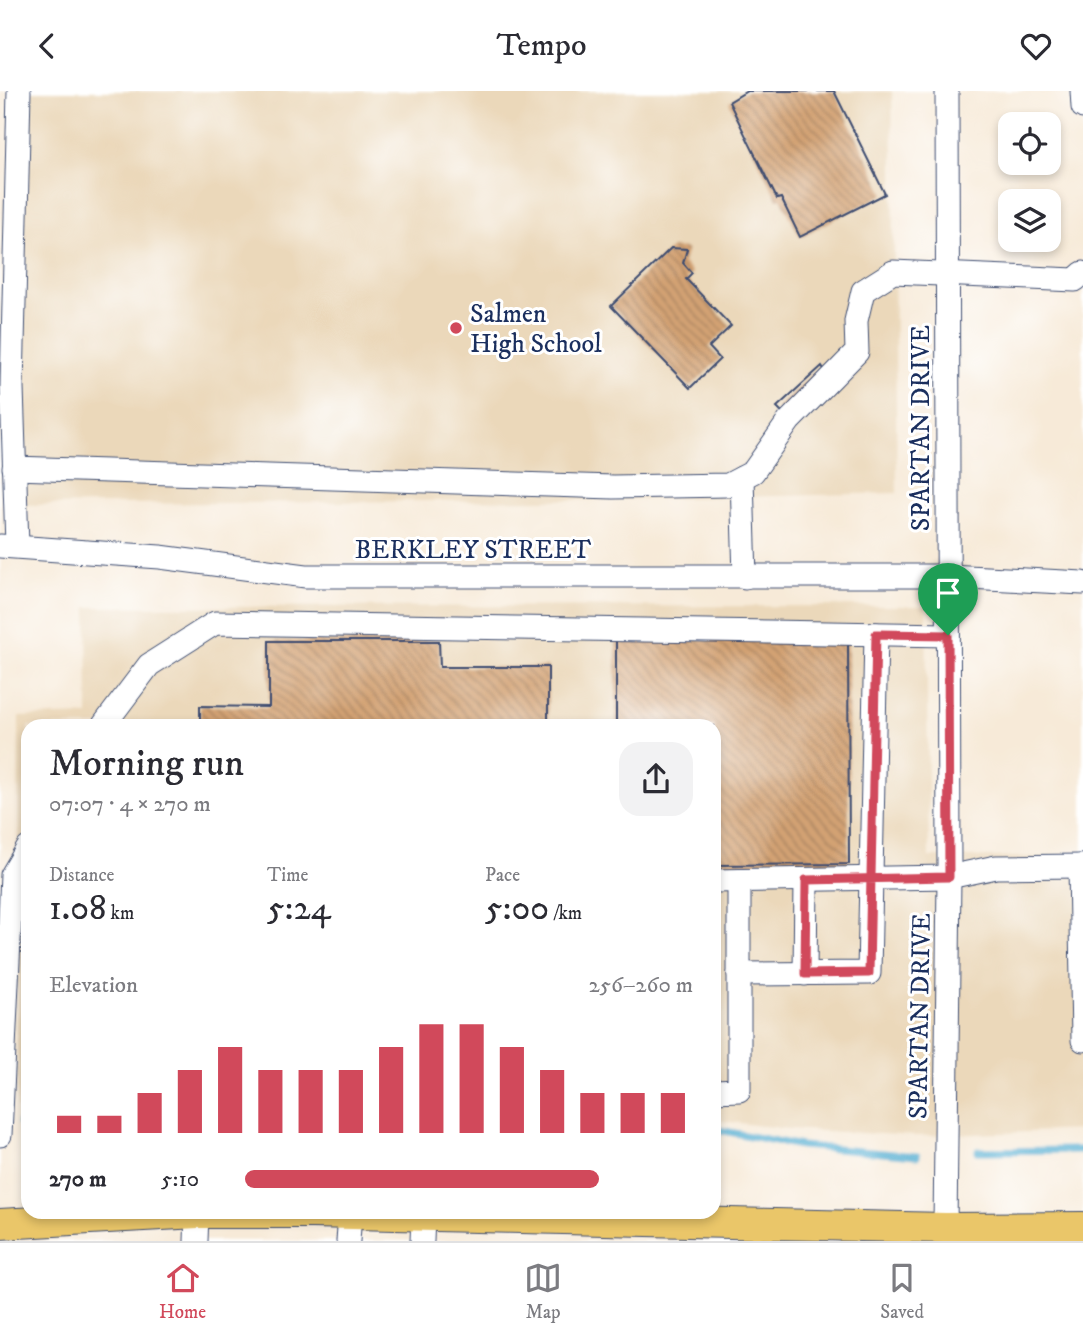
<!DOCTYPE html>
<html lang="en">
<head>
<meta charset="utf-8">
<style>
  :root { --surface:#fff; --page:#f2f2f3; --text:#2b2b33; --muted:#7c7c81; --line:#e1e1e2; --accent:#d1495b }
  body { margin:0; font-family:"IM FELL DW Pica",serif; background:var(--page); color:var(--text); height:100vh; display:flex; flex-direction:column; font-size:26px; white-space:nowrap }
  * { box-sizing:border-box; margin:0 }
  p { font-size:23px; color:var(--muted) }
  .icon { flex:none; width:38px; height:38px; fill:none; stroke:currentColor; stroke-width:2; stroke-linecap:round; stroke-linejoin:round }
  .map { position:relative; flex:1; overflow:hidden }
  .panel { position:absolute; left:21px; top:628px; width:700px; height:500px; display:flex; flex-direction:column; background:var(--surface); border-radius:21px; box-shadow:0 4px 10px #0003 }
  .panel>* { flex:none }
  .buttons { position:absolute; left:998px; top:21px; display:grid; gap:14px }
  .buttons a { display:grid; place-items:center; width:63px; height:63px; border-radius:14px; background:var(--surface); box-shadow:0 4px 10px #0003; font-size:35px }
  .pin { position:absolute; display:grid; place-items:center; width:60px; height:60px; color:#fff; margin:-72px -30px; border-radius:50% 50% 50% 0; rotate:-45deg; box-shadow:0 0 7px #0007 }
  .pin .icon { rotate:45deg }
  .round { display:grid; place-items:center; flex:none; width:74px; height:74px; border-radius:21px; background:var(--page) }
  .summary { display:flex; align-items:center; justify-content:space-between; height:119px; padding:0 28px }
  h1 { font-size:38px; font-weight:600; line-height:52px }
  .stats { display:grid; grid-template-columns:repeat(3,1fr); gap:10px; height:119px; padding:7px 28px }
  .stats div { display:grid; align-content:center }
  .stats b { font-size:35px; font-weight:600 }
  .stats small { font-size:19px; font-weight:400 }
  .stats p { font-size:19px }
  .chart { height:196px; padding:14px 28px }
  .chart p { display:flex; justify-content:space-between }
  .chart svg { width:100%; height:126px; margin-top:7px; stroke:var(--accent); stroke-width:6 }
  ul { padding:0 28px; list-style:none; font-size:23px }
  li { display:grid; grid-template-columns:112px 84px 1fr; align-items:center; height:52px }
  li i { height:18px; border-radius:9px; background:var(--accent) }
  header { display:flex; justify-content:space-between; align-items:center; height:91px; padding:0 28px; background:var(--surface); font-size:32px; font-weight:600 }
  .tab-bar { display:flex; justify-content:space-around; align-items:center; height:98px; border-top:2px solid var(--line); background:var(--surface); font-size:19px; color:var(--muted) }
  .tab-bar a { display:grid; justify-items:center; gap:4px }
  .tab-bar .active { color:var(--accent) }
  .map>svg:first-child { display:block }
  .built { fill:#ebd8ba }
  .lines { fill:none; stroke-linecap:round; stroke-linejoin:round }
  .stream { stroke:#53add0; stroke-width:7 }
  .building { fill:url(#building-back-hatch) }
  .minor-casing { stroke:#3c4b70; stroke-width:25 }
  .major-casing { stroke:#3c4b70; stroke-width:32 }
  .minor { stroke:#fff; stroke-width:23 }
  .major { stroke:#eac669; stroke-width:30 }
  .route-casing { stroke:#fff; stroke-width:14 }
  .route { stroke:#d1495b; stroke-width:9 }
  .poi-dot { fill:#d1495b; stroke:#fff; stroke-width:2.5 }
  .labels { text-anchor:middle; stroke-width:6; stroke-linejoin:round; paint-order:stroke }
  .poi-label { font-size:26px; fill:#1b2f5e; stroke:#fff; text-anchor:start }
  .street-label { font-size:26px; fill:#1b2f5e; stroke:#fff }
</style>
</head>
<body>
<header><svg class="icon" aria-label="back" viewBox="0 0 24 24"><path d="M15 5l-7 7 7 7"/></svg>Tempo<svg class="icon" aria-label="heart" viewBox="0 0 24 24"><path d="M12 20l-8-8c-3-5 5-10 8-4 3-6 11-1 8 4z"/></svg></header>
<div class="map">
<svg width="1083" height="1150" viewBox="0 0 1083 1150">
  <defs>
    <pattern id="building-back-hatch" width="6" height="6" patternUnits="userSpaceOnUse" patternTransform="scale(1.75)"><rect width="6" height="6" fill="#d3a273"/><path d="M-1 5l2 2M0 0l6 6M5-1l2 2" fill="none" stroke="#aa8462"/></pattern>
  </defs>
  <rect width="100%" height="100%" fill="#fff"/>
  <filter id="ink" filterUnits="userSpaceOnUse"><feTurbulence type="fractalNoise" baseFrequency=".0143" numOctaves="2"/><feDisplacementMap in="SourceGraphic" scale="14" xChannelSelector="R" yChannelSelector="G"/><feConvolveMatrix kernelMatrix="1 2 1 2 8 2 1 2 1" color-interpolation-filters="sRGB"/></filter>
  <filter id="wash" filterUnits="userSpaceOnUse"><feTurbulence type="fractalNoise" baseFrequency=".00686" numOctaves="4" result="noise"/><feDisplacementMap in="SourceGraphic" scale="28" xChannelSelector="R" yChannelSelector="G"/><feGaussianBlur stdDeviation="1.57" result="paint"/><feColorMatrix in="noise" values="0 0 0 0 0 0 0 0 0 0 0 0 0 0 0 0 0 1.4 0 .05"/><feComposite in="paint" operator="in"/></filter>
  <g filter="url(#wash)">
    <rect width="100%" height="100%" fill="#f7ead8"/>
    <g class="built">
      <polygon points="17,0 892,0 897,402 643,408 15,414"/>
      <polygon points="926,515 929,766 1083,766 1083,1039 917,1045 789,1038 714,1029 714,635 28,635 28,1017 17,1017 19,626 88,624 87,516"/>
    </g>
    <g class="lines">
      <g class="stream">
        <polyline points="20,1032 28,1032"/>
        <polyline points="714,1038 801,1055 917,1065"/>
        <polyline points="978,1060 1083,1059"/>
      </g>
    </g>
    <g id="blocks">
      <g class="building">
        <polygon points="747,0 834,0 885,103 800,146 781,107 777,108 729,11"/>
        <polygon points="671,157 687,158 683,172 692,182 686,188 731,235 709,256 720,268 690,297 611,215"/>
        <polygon points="822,275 828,285 785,324 777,316"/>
        <polygon points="616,548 848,550 849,773 714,774 714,635 616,635"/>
        <polygon points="269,550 439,550 440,576 548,576 548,635 200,635 200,615 269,616"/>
      </g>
    </g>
  </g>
  <g filter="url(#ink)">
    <use href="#blocks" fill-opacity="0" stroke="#3c4b70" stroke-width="2"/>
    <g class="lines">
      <g class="minor-casing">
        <g id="minor">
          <polyline points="1082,0 1083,16"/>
          <polyline points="14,377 613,396 728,394 753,381 789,330 857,261 856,230 863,200 893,181 1075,189 1083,182"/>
          <polyline points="742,387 745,486"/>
          <polyline points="0,455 160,466 306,485 948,485 1083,492"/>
          <polyline points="17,455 12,296 19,0"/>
          <polyline points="103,635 149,574 215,532 948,544"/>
          <polyline points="1080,775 1083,949"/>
          <polyline points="714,790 949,786 996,776 1083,775"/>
          <polyline points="739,883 869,882 876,543"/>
          <polyline points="805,883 806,789"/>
          <polyline points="714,1000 739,999 739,790"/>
          <polyline points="0,1044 12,784 28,757"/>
          <polyline points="945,1137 949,786 947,0"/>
          <polyline points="196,1150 197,1122"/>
          <polyline points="348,1150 350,1123"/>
          <polyline points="422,1150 423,1125"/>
        </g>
      </g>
      <g class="major-casing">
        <polyline id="major" points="0,1133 197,1122 312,1122 945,1137 1083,1136"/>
      </g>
      <use href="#minor" class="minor"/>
      <use href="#major" class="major"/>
    </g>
  </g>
  <g class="lines" filter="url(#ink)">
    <g class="route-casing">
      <polyline id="route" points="948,544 876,543 869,882 805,883 806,789 949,786 948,544"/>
    </g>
    <use href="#route" class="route"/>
  </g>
  <circle class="poi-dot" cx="456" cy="237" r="7"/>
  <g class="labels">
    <g class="poi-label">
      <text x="470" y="231">Salmen<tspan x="470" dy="30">High School</tspan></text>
    </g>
    <g class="street-label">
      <text transform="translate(920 337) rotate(-90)" y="9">SPARTAN DRIVE</text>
      <text x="473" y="467">BERKLEY STREET</text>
      <text transform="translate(919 925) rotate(-89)" y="9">SPARTAN DRIVE</text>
    </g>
  </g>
</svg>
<div class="buttons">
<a><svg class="icon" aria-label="locate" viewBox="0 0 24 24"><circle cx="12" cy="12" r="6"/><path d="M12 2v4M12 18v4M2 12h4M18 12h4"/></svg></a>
<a><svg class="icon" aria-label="layers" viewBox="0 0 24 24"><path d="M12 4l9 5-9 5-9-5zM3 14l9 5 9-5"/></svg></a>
</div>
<div class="pin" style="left:948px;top:544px;background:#1e9e55"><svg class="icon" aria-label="arrive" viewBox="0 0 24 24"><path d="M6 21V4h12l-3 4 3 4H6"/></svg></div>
<section class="panel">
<div class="summary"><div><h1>Morning run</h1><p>07:07 · 4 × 270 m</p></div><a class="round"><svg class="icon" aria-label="share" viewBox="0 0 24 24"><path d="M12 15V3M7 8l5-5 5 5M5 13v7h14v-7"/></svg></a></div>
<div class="stats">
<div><p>Distance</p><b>1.08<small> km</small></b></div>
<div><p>Time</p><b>5:24</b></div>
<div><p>Pace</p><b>5:00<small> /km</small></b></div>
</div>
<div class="chart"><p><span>Elevation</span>256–260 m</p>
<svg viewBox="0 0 160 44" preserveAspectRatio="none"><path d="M5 44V38M15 44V38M25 44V30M35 44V22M45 44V14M55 44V22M65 44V22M75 44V22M85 44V14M95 44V6M105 44V6M115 44V14M125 44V22M135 44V30M145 44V30M155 44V30"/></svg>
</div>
<ul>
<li><b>270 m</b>5:10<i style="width:79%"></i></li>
</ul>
</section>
</div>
<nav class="tab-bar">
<a class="active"><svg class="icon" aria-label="home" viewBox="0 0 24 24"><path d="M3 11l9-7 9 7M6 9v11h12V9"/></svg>Home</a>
<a><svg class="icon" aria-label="map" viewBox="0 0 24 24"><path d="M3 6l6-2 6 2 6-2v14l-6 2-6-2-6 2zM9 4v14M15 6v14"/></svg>Map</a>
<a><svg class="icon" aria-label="saved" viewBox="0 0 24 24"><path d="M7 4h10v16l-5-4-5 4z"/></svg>Saved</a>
</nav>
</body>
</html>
